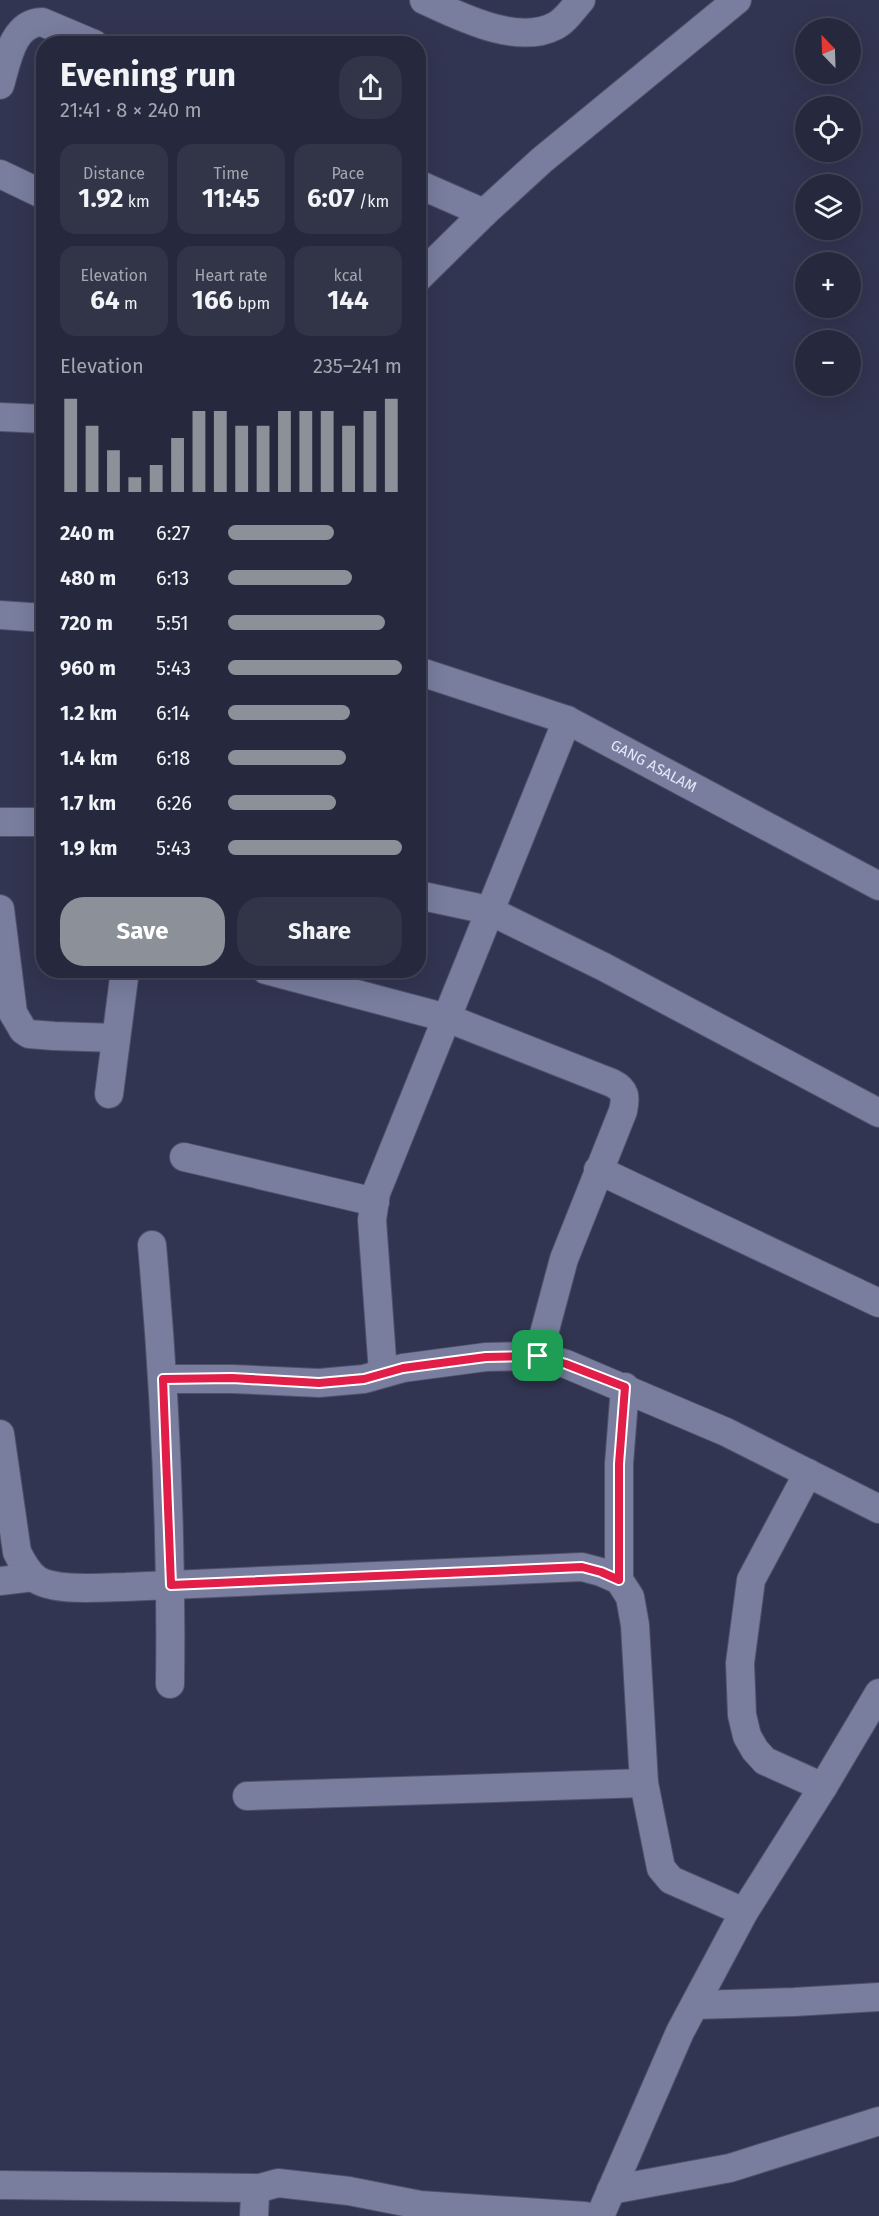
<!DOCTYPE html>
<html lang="en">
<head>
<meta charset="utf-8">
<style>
  :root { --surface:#26283d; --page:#323448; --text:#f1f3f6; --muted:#a4a6b0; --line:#424457; --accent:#8c9099 }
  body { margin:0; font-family:"Fira Sans",sans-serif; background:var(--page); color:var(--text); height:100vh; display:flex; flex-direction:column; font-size:22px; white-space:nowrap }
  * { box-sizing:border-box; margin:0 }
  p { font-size:20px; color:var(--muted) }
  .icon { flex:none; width:33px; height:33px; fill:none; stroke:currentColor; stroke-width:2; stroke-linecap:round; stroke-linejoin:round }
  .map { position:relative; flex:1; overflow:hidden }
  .sheet { position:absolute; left:36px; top:36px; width:390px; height:942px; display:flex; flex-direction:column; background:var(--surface); border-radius:24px; box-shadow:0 6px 24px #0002,0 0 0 2px var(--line) }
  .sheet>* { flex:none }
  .needle { width:39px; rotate:337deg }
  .controls { position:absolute; left:795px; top:18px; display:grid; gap:12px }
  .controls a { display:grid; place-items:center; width:66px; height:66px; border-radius:50%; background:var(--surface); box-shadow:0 6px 24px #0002,0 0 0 2px var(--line); font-size:30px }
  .pin { position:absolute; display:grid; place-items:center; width:51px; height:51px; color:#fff; margin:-26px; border-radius:12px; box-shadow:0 3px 9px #0006 }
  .round { display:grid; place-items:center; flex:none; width:63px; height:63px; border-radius:24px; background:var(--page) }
  .summary { display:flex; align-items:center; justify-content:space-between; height:102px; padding:0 24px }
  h1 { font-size:33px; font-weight:700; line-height:45px }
  .metrics { display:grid; grid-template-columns:repeat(3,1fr); gap:9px; height:102px; padding:6px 24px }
  .metrics div { display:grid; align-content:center; border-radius:15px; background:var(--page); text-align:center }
  .metrics b { font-size:26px; font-weight:700 }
  .metrics small { font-size:16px; font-weight:400 }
  .metrics p { font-size:16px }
  .chart { height:168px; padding:12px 24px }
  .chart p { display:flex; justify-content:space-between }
  .chart svg { width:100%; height:108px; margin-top:6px; stroke:var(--accent); stroke-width:6 }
  .primary-button { display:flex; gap:12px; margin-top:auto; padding:12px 24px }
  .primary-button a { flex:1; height:69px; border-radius:24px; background:var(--accent); color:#fff; font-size:24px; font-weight:700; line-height:69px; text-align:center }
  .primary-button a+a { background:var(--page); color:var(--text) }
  ul { padding:0 24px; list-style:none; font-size:20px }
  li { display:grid; grid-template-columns:96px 72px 1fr; align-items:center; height:45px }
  li i { height:15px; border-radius:8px; background:var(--accent) }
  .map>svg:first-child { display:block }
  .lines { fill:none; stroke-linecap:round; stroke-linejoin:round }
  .minor-casing { stroke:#4f5169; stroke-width:30 }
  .minor { stroke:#797d9e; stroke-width:28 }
  .route-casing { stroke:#fff; stroke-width:12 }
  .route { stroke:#e11d48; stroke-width:8 }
  .labels { text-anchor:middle; stroke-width:6; stroke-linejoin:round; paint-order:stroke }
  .street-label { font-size:15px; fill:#e4e7f9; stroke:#282a46 }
</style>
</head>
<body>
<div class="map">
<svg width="879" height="2216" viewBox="0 0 879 2216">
  <rect width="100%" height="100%" fill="#323551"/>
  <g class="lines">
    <g class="minor-casing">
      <g id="minor">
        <path d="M424,0C459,16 517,46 555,26C565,21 573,9 581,0"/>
        <path d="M0,85C7,62 12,23 42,22L94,44"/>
        <polyline points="0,174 44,195"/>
        <polyline points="418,184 484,213"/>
        <polyline points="418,278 484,213 542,160 737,0"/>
        <polyline points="0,417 44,419"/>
        <polyline points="0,615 44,618"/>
        <path id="s1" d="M418,671L567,720L879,886"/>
        <polyline points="0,822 44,822"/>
        <polyline points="418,895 488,910 604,967 879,1113"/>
        <polyline points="0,909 13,1013 23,1030 29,1034 54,1036 116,1038"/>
        <path d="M266,970L447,1018L612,1083C626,1090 626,1097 623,1111L564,1259L538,1356"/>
        <polyline points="109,1094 125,970"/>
        <polyline points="184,1157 375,1202"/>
        <polyline points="598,1170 879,1303"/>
        <path d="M152,1245C165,1391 172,1537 170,1684"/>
        <polyline points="383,1373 372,1220 376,1193 567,720"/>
        <polyline points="163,1379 232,1379 319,1383 364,1379 403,1368 486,1357 538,1356 566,1364 726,1432 879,1509"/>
        <path d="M0,1434L17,1552C22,1562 27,1572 36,1579C55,1592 102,1587 125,1587L582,1567L601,1572L619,1580L630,1597L635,1625L644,1783L661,1868L671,1880L744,1912"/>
        <polyline points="808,1473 751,1580 740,1663 742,1715 747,1736 755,1750 765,1761 823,1787"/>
        <polyline points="619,1580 619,1464 625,1387"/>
        <polyline points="0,1581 34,1577"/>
        <polyline points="247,1796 644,1783"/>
        <polyline points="695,2005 794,2002 879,1997"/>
        <polyline points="0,2185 260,2188"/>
        <polyline points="611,2190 730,2168 879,2121"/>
        <polyline points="254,2216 255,2195 260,2188 278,2183 349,2191 420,2205 585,2216"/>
        <polyline points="600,2216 680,2032 744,1912 823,1787 879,1693"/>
      </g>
    </g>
    <use href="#minor" class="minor"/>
  </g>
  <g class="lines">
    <g class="route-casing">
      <polygon id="route" points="538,1356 566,1364 625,1387 619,1464 619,1580 601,1572 582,1567 171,1585 163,1379 232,1378 319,1383 364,1379 403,1368 486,1357"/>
    </g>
    <use href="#route" class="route"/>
  </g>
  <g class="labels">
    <g class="street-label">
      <text dy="5" stroke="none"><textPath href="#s1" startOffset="255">GANG ASALAM</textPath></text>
    </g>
  </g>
</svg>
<div class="controls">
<a><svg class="needle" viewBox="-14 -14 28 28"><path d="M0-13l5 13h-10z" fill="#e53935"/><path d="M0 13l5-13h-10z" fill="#a4a6b0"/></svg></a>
<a><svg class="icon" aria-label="locate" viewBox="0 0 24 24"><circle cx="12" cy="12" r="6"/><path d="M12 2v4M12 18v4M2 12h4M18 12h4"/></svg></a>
<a><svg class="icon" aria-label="layers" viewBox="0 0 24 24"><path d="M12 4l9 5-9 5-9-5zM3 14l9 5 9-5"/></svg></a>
<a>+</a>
<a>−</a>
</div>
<div class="pin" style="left:538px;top:1356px;background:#1e9e55"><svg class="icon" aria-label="arrive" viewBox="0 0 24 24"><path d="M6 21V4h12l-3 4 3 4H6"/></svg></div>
<section class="sheet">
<div class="summary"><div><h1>Evening run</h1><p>21:41 · 8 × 240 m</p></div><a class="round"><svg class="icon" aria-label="share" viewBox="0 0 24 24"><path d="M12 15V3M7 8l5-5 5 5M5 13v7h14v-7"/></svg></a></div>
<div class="metrics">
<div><p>Distance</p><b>1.92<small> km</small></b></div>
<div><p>Time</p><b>11:45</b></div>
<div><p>Pace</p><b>6:07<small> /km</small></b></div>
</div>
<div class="metrics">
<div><p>Elevation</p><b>64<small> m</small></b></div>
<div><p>Heart rate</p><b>166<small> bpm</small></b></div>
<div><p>kcal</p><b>144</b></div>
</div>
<div class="chart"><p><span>Elevation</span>235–241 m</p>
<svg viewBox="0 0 160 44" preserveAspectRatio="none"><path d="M5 44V6M15 44V17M25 44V27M35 44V38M45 44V33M55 44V22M65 44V11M75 44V11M85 44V17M95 44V17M105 44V11M115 44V11M125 44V11M135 44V17M145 44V11M155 44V6"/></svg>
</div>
<ul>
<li><b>240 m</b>6:27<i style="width:61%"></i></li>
<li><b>480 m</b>6:13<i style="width:71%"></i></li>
<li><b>720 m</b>5:51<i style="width:90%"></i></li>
<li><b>960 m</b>5:43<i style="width:100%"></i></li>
<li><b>1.2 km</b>6:14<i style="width:70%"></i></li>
<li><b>1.4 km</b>6:18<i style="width:68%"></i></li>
<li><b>1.7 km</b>6:26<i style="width:62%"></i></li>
<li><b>1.9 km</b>5:43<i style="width:100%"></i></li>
</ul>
<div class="primary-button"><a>Save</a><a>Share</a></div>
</section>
</div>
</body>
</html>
